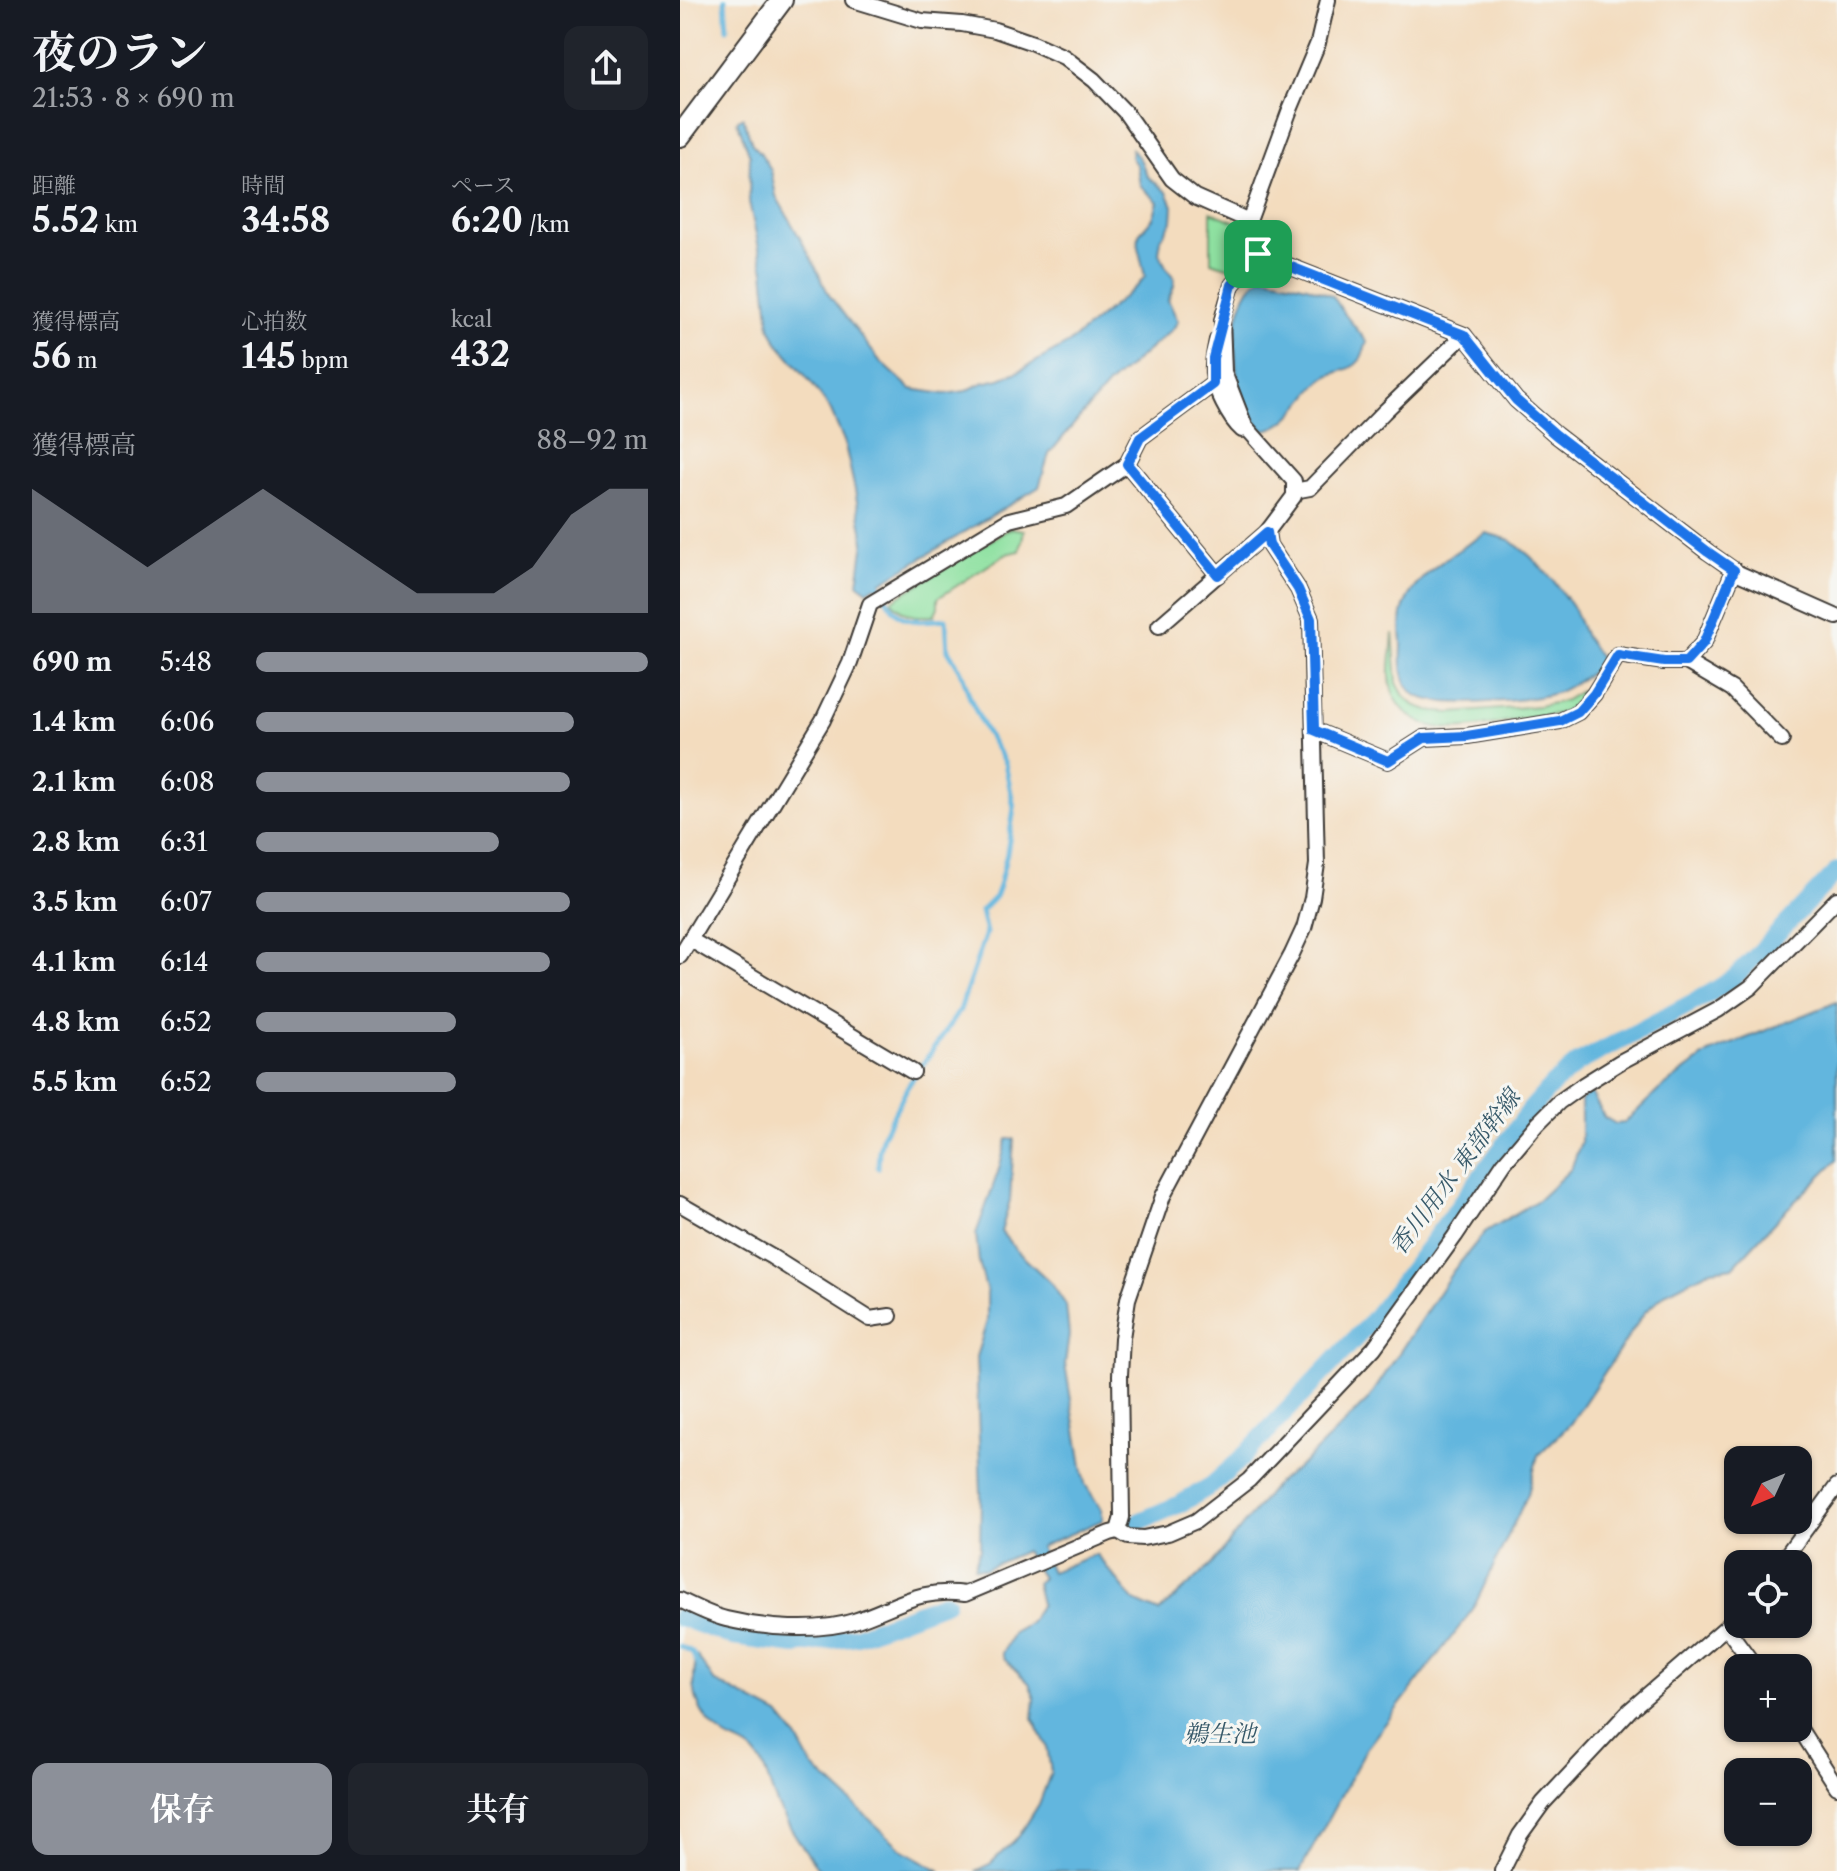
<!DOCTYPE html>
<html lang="ja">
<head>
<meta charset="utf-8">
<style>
  :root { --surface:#171b24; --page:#20242c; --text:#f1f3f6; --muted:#9ea1a6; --accent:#8c9099 }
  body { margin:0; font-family:"Libre Caslon Text","Noto Serif JP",serif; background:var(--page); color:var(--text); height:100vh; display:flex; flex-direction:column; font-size:30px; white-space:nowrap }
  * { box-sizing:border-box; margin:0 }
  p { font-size:26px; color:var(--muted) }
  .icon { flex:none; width:44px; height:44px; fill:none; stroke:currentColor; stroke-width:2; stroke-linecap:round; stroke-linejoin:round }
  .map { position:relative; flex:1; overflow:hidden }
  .details { display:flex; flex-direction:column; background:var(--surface); width:680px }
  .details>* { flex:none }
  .needle { width:52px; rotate:226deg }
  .tools { position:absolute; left:1044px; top:1446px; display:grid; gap:16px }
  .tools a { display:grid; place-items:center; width:88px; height:88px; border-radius:16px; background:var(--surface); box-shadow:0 2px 6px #0004; font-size:40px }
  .pin { position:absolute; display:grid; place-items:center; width:68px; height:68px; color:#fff; margin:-34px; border-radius:16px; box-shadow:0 4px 12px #0006 }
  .round { display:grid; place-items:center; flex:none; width:84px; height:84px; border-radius:16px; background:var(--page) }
  .overview { display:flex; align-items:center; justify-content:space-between; height:136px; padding:0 32px }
  h1 { font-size:44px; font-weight:700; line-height:60px }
  .metrics { display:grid; grid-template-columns:repeat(3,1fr); gap:12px; height:136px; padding:8px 32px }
  .metrics div { display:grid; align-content:center }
  .metrics b { font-size:34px; font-weight:700 }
  .metrics small { font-size:22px; font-weight:400 }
  .metrics p { font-size:22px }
  .chart { height:224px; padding:16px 32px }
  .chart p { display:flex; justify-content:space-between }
  .chart svg { width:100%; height:144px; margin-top:8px; fill:var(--accent); opacity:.7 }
  .action { display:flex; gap:16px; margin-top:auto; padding:16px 32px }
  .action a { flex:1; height:92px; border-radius:16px; background:var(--accent); color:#fff; font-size:32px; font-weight:700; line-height:92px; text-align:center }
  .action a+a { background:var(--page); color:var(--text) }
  ul { padding:0 32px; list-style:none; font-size:26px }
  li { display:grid; grid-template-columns:128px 96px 1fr; align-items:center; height:60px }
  li i { height:20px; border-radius:10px; background:var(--accent) }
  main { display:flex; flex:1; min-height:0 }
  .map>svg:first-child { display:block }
  .green { fill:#8fe1a1; stroke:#567e5e; stroke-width:2 }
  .water { fill:#62b6de; stroke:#3f697d; stroke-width:2 }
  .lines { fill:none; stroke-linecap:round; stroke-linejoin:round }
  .stream { stroke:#62b6de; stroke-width:5 }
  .canal { stroke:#62b6de; stroke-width:18 }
  .minor-casing { stroke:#3c3934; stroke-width:18 }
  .secondary-casing { stroke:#3c3934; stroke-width:24 }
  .minor { stroke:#fff; stroke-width:14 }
  .secondary { stroke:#fff; stroke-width:20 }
  .route-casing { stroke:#fff; stroke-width:16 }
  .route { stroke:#1a73e8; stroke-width:10 }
  .labels { text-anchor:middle; stroke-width:6; stroke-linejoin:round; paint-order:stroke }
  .water-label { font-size:24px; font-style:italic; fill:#385a6a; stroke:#f6f6f2 }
</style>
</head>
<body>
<main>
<section class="details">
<div class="overview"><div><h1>夜のラン</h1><p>21:53 · 8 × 690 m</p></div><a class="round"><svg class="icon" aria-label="share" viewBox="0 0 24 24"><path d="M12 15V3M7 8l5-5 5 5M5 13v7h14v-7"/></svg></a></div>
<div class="metrics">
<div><p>距離</p><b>5.52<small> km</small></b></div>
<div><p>時間</p><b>34:58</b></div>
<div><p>ペース</p><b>6:20<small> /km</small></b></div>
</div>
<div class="metrics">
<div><p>獲得標高</p><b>56<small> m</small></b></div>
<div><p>心拍数</p><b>145<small> bpm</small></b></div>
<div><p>kcal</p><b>432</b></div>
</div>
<div class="chart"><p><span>獲得標高</span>88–92 m</p>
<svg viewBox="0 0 160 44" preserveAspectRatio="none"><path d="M0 44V6L10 14L20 22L30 30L40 22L50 14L60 6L70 14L80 22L90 30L100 38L110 38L120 38L130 30L140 14L150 6L160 6V44z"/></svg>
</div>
<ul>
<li><b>690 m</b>5:48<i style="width:100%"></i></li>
<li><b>1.4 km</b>6:06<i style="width:81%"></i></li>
<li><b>2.1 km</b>6:08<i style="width:80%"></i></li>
<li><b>2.8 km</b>6:31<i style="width:62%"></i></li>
<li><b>3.5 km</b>6:07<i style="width:80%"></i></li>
<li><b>4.1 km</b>6:14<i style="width:75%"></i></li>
<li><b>4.8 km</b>6:52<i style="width:51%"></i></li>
<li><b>5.5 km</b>6:52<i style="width:51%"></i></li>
</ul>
<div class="action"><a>保存</a><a>共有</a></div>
</section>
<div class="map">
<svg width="1157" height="1871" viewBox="0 0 1157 1871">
  <rect width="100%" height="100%" fill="#f6f6f2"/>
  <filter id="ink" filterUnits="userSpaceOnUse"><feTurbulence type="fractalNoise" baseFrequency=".0125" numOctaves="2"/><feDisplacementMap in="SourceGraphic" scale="16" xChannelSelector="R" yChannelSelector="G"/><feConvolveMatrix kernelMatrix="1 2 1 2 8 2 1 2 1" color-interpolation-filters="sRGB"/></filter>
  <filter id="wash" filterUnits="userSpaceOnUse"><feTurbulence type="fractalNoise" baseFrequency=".006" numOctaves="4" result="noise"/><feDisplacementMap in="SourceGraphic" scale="32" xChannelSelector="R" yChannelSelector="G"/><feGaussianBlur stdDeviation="1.8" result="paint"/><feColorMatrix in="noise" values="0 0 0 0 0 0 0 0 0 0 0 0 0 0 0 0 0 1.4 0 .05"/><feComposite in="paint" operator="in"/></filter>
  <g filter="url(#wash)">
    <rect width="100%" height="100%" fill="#f3dcbe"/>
    <g class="green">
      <polygon points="531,212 564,225 569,252 557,270 531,262"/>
      <path d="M331,528L344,530L340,551L326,554L258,598V607L254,616C233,617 226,617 211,601Z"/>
      <path d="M713,633L717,683L724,696L734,705L754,712L773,713L859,706L884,701L919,680C908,692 897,704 882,712C870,717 853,717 840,719C800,726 741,744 716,699C705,680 712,655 713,633Z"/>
    </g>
    <g class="water">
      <polygon points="63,117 72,144 80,152 91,170 96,196 129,254 149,295 200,361 231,389 265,394 286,391 302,383 320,379 337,372 389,343 458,285 465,276 458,247 459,234 473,218 478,202 460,185 457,166 451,157 452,149 461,161 467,176 487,192 493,206 492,221 481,239 479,252 485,265 494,278 494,286 488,300 498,321 493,329 429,384 399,418 369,454 359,487 187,591 178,583 184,542 175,490 164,441 150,409 129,380 97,342 90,327 84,271 69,202 70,156 57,121"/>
      <path d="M583,276L627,286L653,296L663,312L687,342C685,347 683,355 680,360C670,373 652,370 641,381C624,397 608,429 583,430C579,425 575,420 572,415C551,383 549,322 569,289C572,284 578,280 583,276Z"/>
      <path d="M806,533L830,540L850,556L873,580L894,610L905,637L924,663C911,672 886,691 872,694C847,701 752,710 733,693C721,681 721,662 722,647C722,634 719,623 723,610C732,576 778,550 806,533Z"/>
      <polygon points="1157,1002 1157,1160 1101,1215 1053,1267 1031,1270 987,1292 965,1312 890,1424 858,1455 848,1494 793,1609 686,1749 620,1871 295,1871 310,1864 339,1836 359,1804 371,1772 367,1746 353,1718 355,1699 349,1683 324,1659 322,1653 333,1632 350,1622 361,1604 356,1583 362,1578 345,1551 305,1569 294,1567 300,1549 301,1494 296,1357 307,1321 307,1293 299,1262 296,1234 318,1172 327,1139 334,1139 330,1200 321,1232 337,1251 371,1283 386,1305 389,1335 385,1364 405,1484 421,1509 423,1520 360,1547 371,1572 416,1554 454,1601 479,1612 531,1565 596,1484 625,1462 688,1400 773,1271 805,1232 858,1200 891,1169 901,1142 901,1100 911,1092 924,1117 936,1124 944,1123 979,1090 1029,1053"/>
      <path d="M17,1656L34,1681L99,1715L116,1736L132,1766L223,1850L261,1871H140C125,1851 111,1830 99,1808C89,1790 88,1767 73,1752C66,1745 54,1742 46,1737C16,1717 9,1689 17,1656Z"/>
    </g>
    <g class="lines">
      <g class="stream">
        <polyline points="45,0 47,29"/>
        <path d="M196,580C217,620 220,624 266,619L268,650L281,671L290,698L305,730L325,763L334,808L327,853L319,886L315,897L301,911L306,933L280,1010L228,1086L203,1135L199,1150L198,1168"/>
        <polyline points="0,1646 12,1652 18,1665"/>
      </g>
      <g class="canal">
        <polyline points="451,1525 500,1504 532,1485 560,1460 691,1322 717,1289 850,1110 873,1084 898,1063 1029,994 1054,978 1077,955 1157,871"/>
        <polyline points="0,1617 53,1637 115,1645 177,1636 266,1602"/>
      </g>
    </g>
  </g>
  <g filter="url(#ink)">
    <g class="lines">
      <g class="minor-casing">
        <g id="minor">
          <polyline points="173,0 242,21 282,24 315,30 353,43 384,57 414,80 445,112 492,179 515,197 569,221"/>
          <polyline points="578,254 784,335 836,400 876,435 1028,552 1058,573 1157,617"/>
          <path d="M537,340C531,368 530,378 543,403C548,413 554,423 562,430"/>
          <polyline points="533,384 460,438 447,464 538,575"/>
          <polyline points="614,491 630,488 704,412 784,335"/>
          <polyline points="479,626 587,532"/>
          <polyline points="1006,662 1052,689 1102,740"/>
          <polyline points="634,730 708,761 744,738 787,736 880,721 898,712 914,694 938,655 984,662 1006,662 1024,642 1054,570"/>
          <polyline points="11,940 233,1072"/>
          <polyline points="0,956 143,720 170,663 190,604 329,520 386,506 447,464"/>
          <polyline points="0,1204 92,1257 190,1319 210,1316"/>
          <polyline points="438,1531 442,1517 440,1375 442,1338 448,1299 483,1196 612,954 624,928 632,898 637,864 631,619 618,589 589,545 587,532 614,496 614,481 565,426 544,372 542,320 552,285 578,254 569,221 609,112 638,43 648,0"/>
          <polyline points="1100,1564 1157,1486"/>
          <path d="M0,1600C14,1607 30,1615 46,1619C83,1628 137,1633 174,1621C215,1608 239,1587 285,1594L430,1533L438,1531L448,1537L463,1538L488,1533L516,1521L569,1480L694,1348L775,1236L824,1163L858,1123L879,1102L903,1085L940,1062L1038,1010L1071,987L1157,899"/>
          <polyline points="1046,1627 1076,1668"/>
          <polyline points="1118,1726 1157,1787"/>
          <polyline points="822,1871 840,1835 863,1803 950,1710 1046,1627 1058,1613"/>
        </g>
      </g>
      <g class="secondary-casing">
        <polyline id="secondary" points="0,136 102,0"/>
      </g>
      <use href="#minor" class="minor"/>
      <use href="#secondary" class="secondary"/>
    </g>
  </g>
  <g class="lines" filter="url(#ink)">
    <g class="route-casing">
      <polygon id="route" points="578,254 784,335 836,400 876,435 1028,552 1054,570 1024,642 1006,662 984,662 938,655 914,694 898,712 880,721 787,736 744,738 708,761 634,730 631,619 618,589 589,545 587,532 538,575 447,464 460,438 533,384 533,358 552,285"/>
    </g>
    <use href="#route" class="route"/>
  </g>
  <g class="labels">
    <g class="water-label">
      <text transform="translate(775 1172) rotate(-53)" y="8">香川用水 東部幹線</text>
      <text x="540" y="1742">鵜生池</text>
    </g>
  </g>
</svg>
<div class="tools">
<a><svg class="needle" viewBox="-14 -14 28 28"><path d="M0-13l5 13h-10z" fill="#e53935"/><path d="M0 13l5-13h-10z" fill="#9ea1a6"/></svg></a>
<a><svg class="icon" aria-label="locate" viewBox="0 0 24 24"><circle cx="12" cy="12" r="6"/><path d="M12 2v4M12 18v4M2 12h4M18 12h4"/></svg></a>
<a>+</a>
<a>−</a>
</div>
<div class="pin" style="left:578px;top:254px;background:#1e9e55"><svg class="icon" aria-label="arrive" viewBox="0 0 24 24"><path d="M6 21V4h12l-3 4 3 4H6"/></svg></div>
</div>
</main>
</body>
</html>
